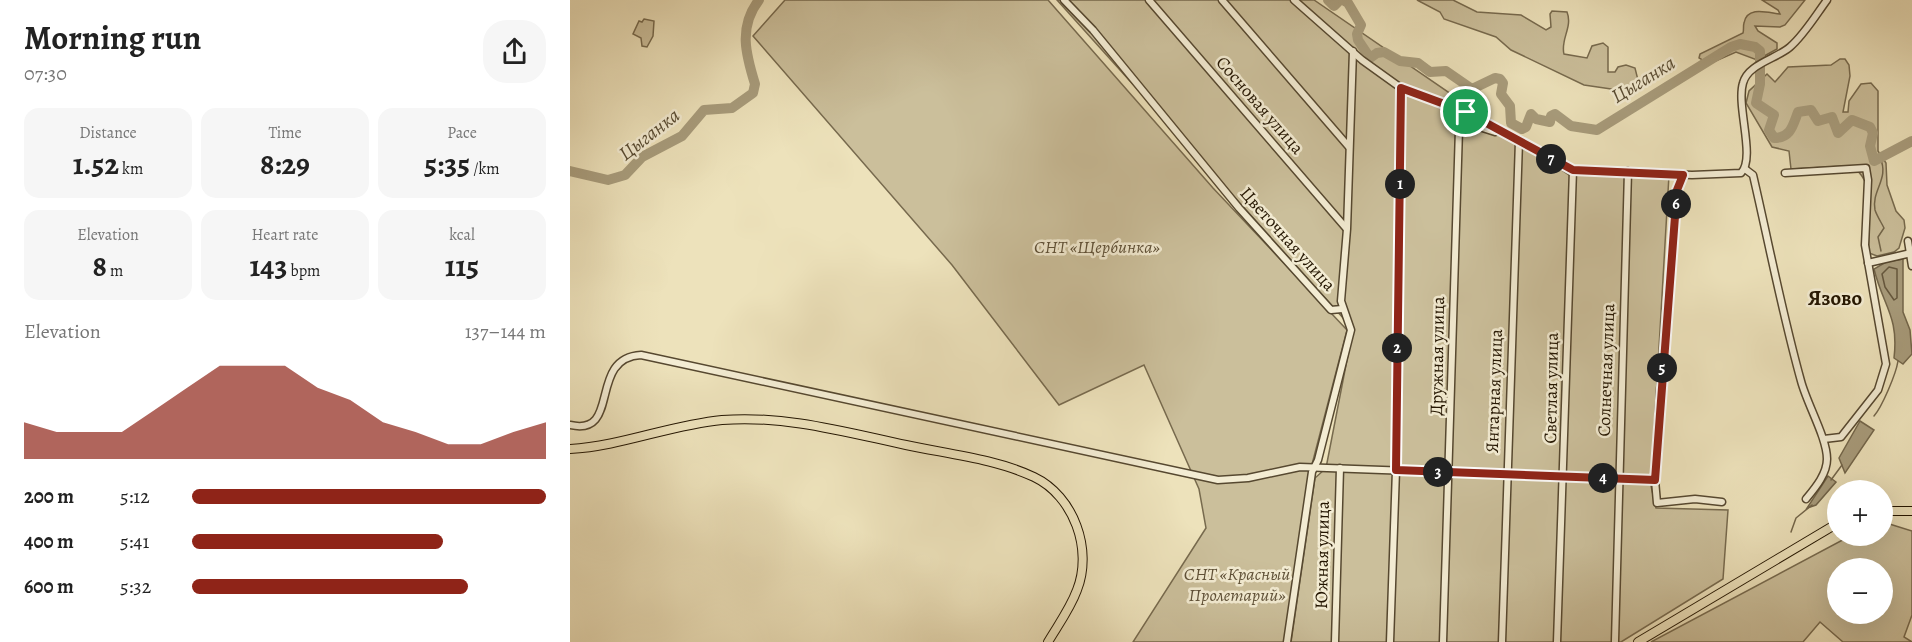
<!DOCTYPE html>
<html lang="en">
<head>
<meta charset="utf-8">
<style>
  :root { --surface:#fff; --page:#f6f6f6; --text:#222; --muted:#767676; --accent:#8f2418 }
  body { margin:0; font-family:Alegreya,serif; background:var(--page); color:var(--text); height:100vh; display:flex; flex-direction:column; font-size:22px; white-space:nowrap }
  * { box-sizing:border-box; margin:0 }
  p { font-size:20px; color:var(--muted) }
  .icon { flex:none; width:33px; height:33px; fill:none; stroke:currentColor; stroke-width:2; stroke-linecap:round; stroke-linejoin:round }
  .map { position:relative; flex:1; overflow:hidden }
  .side { display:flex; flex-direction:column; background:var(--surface); width:570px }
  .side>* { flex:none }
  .tools { position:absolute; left:1257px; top:480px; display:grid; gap:12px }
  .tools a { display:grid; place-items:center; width:66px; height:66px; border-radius:50%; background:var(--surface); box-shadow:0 6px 24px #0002; font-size:30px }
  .pin { position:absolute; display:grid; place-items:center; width:51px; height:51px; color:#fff; margin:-26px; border:3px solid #fff; border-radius:50%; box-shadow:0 2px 6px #0007 }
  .km { position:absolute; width:30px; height:30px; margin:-15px; border-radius:50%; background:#222; color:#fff; font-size:16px; line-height:30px; text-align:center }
  .round { display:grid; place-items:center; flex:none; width:63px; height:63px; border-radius:24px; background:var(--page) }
  .headline { display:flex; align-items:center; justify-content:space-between; height:102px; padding:0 24px }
  h1 { font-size:33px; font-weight:700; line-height:45px }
  .figures { display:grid; grid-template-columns:repeat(3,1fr); gap:9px; height:102px; padding:6px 24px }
  .figures div { display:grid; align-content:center; border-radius:15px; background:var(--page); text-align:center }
  .figures b { font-size:30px; font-weight:700 }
  .figures small { font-size:16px; font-weight:400 }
  .figures p { font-size:16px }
  .chart { height:168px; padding:12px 24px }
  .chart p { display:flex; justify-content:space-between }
  .chart svg { width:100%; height:108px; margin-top:6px; fill:var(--accent); opacity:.7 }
  ul { padding:0 24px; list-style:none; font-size:20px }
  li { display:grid; grid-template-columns:96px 72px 1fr; align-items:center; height:45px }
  li i { height:15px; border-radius:8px; background:var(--accent) }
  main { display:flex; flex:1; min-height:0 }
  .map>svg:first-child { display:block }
  .green { fill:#cbbf9b; stroke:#776a4e; stroke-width:1.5; fill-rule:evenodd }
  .water { fill:#a89c7c; stroke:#73664b; stroke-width:1.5 }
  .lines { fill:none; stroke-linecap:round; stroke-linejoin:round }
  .shore { stroke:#66583e; stroke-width:1.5 }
  .stream { stroke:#73664b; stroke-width:1.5 }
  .river { stroke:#a89c7c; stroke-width:10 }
  .minor-casing { stroke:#564830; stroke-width:9 }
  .major-casing { stroke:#231501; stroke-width:10 }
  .minor { stroke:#f3ecd3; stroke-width:6 }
  .major { stroke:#ede2bb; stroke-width:8 }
  .route-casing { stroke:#fff; stroke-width:12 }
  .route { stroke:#8f2418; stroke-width:8 }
  .labels { text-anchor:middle; stroke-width:5; stroke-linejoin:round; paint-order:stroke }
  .street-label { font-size:18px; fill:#231501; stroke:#f3ecd3 }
  .park-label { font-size:18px; font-style:italic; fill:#5e5037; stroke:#f3ecd3 }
  .water-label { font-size:20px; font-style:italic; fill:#584b32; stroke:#f3ecd3 }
  .quarter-label { font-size:21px; font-weight:bold; fill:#231501; stroke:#f3ecd3 }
</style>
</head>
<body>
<main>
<section class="side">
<div class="headline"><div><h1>Morning run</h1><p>07:30</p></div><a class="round"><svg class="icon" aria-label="share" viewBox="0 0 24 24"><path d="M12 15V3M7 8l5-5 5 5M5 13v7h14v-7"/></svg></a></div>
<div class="figures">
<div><p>Distance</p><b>1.52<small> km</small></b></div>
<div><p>Time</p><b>8:29</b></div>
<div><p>Pace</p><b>5:35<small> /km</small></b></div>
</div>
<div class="figures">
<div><p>Elevation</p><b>8<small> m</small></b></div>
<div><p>Heart rate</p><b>143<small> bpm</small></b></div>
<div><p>kcal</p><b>115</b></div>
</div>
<div class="chart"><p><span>Elevation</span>137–144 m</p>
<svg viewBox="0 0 160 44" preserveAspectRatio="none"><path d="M0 44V29L10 33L20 33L30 33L40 24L50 15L60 6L70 6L80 6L90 15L100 20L110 29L120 33L130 38L140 38L150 33L160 29V44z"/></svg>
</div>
<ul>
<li><b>200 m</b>5:12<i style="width:100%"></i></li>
<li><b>400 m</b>5:41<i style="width:71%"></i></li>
<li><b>600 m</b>5:32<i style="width:78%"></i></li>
</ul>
</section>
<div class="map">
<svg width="1342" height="642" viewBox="0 0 1342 642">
  <rect width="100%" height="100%" fill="#ede2bb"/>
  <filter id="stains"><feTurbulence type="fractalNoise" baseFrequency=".00333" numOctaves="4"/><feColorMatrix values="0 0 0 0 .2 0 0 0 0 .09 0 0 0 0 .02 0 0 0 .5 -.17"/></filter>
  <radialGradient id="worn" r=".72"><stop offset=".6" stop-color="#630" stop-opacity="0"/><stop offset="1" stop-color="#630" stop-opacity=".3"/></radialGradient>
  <g class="green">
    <polygon points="215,0 478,0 643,188 777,330 739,476 716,642 563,642 636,528 629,489 574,365 489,405 382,265 183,36"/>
    <polygon points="487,0 744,0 999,175 1099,175 1081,486 1086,508 1158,510 1153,579 1051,642 721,642 745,478 756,468 783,329"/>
    <path d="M847,0H883L907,12L951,15L976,30L981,27L980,14L982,11L997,12C1003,27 990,40 994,54L1017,58L1022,46L1033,43L1038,47V72H1045L1048,67L1056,65L1065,68L1068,80L1064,86L1048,90L1014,85L941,50L926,37L874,19L870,12Z"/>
    <path d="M1192,0H1235L1215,25L1210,27L1185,26L1188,31L1207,43V49L1187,60L1166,52L1139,64L1129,58L1130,54L1173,33C1174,29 1173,26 1174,23C1177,5 1199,13 1210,14L1208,10Z"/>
    <polygon points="74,19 84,21 83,36 77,47 72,46 71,38 63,34 69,21 72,22"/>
    <path d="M1270,59H1275L1279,65L1280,76L1273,112H1278L1279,101L1291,84L1301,83L1308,91V151L1316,163L1317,185L1326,211L1334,220L1335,228L1329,248L1324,252L1307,256L1299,253C1296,228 1310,170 1275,166L1221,169L1219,151L1202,147L1176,103L1179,91L1197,74L1205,82L1218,67L1261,65Z"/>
    <path d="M1313,522L1342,531V615L1334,637L1342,642H1273L1250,622L1233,642H1081L1280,536H1312ZM1268,568H1312V614H1268Z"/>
  </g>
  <g class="water">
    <path d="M1333,259V312L1340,330L1342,354L1333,364L1324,358C1329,316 1313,306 1304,269L1316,262Z"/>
    <polygon points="1290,421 1304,430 1275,473 1269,458"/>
    <polygon points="1258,476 1266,482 1246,505 1237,508"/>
  </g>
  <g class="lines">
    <polygon class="shore" points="1319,267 1327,269 1327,298 1324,300 1315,287 1312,274"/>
    <g class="stream">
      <path d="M1310,158C1320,178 1301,191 1305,210C1307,216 1311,222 1314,228L1308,237L1311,251"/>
      <path d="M1304,416C1312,407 1326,374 1328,361"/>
      <polyline points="1261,480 1272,465"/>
      <polyline points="1221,532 1226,518 1242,505"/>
    </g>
    <g class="river">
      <polyline points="758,0 764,6 770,0"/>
      <path d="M773,0L778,3L791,25L787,34L788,40L800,58L807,53L814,52L830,61L848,63L860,72L876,71L902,89L925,78L930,79L933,83L931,94L940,106L941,123L952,129L956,127L961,114L966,119L980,122L981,116L985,114L1001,126L1027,130L1161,47L1170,44L1185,47L1190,51V84L1186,103L1204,115L1199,130L1204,138C1221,138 1223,125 1228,112L1241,110L1248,121L1262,117L1268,133L1282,120L1300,127L1303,133L1300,146L1304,161L1342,141"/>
      <path d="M0,171L38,180L55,175L72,157L112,136L134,110L162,108L183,93L185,84C176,55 168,27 189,0"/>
    </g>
    <g class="minor-casing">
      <g id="minor">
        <polyline points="494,0 523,30 669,208 761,310 772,309"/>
        <polyline points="579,0 776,228"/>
        <polyline points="652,0 779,147"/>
        <path d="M724,0L792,60L831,88L896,113L1003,170L1122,175L1171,173C1186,158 1166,106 1173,83C1178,64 1206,59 1220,47C1234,35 1246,15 1257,0"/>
        <path d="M1175,169L1183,175C1199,244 1212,313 1231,381C1237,404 1257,438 1257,459C1257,474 1245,488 1236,499"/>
        <polyline points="1215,173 1296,168 1298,180 1295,245 1316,364 1308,390 1271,437 1254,439"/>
        <polyline points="1113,175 1107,190 1090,392 1085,480 1087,503 1125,499 1152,502"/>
        <polyline points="1338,241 1342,266"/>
        <polyline points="1298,263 1341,253"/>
        <path d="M0,425C52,437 17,358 71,355L648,480L678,478L730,467L1085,480"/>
        <polyline points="1045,641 1058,171"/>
        <polyline points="717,642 742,472 748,460 781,330 771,301 777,229 783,51"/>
        <polyline points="765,642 770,468"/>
        <polyline points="820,642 826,470 831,88"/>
        <polyline points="873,642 889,129 893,125 900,124 925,132"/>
        <polyline points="932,642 949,141"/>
        <polyline points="987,642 1003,170"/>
      </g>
    </g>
    <g class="major-casing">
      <g id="major">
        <path d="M0,449C52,446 100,425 152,420C215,415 275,432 336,445C378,454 426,459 464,477C504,496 523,550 507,590C500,609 488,625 478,642"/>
        <polyline points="1312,511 1342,511"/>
        <polyline points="1068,642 1268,523"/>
      </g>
    </g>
    <use href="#minor" class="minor"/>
    <use href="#major" class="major"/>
  </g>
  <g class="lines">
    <g class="route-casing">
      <polygon id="route" points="831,88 896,112 1003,170 1113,175 1107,190 1085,480 826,470"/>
    </g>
    <use href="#route" class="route"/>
  </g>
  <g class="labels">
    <g class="street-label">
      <text transform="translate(690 105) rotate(49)" y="6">Сосновая улица</text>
      <text transform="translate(718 239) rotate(48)" y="6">Цветочная улица</text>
      <text transform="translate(867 356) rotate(-89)" y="6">Дружная улица</text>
      <text transform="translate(1036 370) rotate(-88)" y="6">Солнечная улица</text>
      <text transform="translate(981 388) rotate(-89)" y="6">Светлая улица</text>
      <text transform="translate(924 391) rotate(-88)" y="6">Янтарная улица</text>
      <text transform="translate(752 555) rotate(-89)" y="6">Южная улица</text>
    </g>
    <g class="park-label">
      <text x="527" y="253">СНТ «Щербинка»</text>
      <text x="667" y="580">СНТ «Красный<tspan x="667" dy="21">Пролетарий»</tspan></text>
    </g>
    <g class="water-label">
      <text transform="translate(1073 79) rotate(-32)" y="7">Цыганка</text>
      <text transform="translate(79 134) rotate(-38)" y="7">Цыганка</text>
    </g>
    <g class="quarter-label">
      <text x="1265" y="305">Язово</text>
    </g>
  </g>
  <rect width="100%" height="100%" filter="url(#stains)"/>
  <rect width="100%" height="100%" fill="url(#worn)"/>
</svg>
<div class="tools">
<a>+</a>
<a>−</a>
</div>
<div class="pin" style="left:896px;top:112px;background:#1e9e55"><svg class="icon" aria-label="arrive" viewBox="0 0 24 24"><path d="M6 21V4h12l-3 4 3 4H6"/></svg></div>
<b class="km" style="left:830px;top:184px">1</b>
<b class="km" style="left:827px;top:348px">2</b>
<b class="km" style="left:868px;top:472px">3</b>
<b class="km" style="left:1033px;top:478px">4</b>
<b class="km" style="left:1092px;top:368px">5</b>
<b class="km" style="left:1106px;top:204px">6</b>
<b class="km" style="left:981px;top:159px">7</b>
</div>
</main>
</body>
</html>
